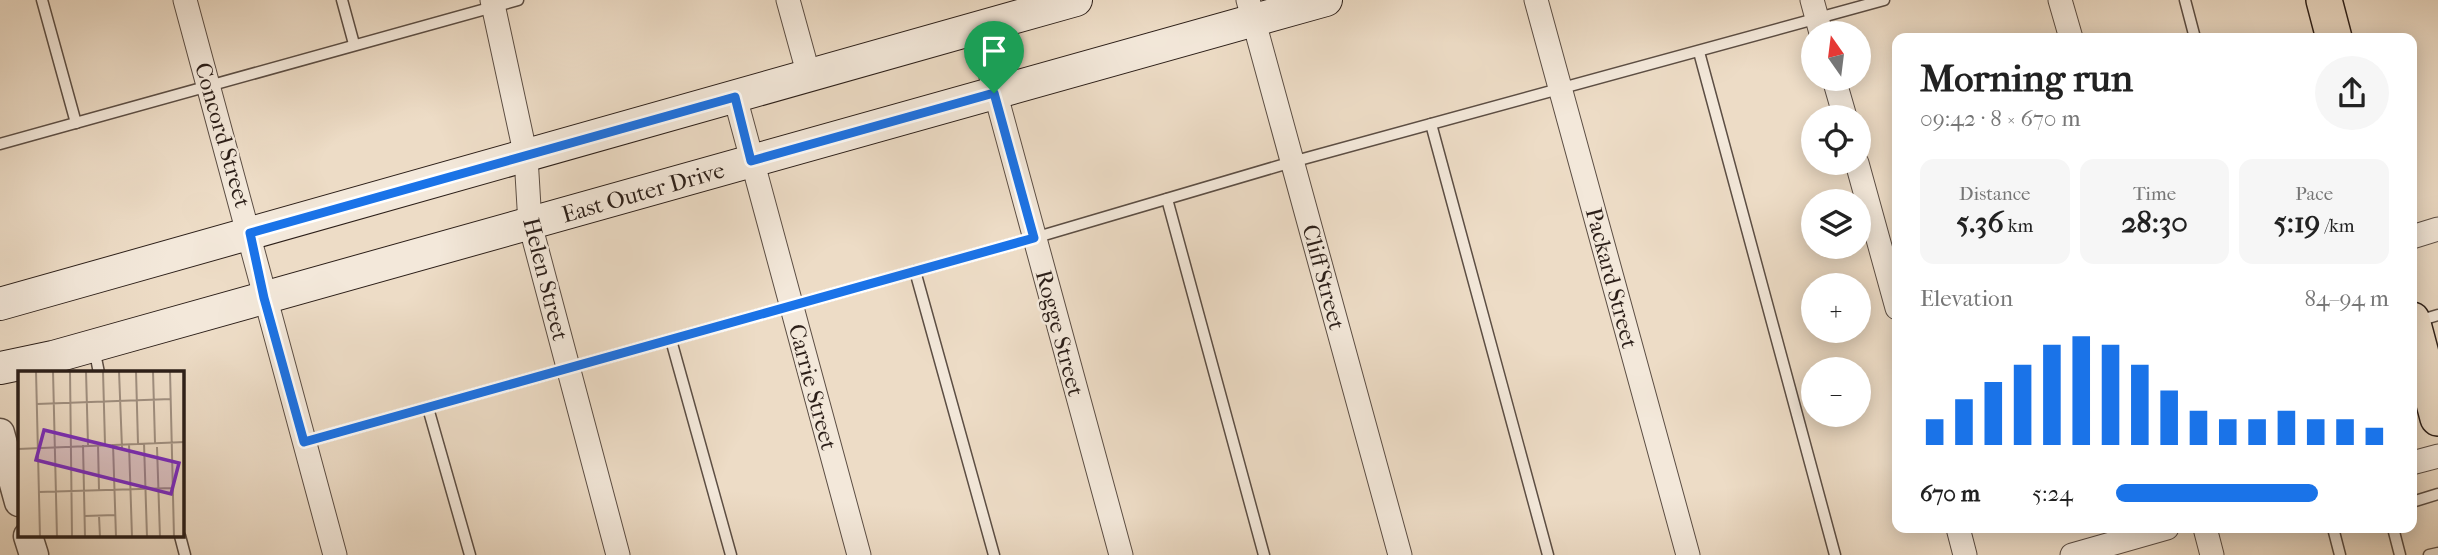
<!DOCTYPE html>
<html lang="en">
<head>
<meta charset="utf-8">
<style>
  :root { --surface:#fff; --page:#f6f6f6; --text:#222; --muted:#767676; --accent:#1a73e8 }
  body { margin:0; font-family:"IM FELL French Canon",serif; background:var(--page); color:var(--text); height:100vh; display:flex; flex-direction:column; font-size:26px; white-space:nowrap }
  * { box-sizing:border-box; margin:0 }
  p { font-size:23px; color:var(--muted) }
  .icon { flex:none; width:38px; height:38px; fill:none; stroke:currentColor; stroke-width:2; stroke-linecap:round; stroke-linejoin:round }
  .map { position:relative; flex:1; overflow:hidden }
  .details { position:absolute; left:1892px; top:33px; width:525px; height:500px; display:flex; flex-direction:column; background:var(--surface); border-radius:14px; box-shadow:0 4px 18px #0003 }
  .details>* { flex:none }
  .needle { width:46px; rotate:346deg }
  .buttons { position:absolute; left:1801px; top:21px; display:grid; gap:14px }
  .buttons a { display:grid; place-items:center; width:70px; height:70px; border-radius:50%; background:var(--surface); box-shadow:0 4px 18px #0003; font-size:35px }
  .pin { position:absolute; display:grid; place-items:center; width:60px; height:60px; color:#fff; margin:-72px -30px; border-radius:50% 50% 50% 0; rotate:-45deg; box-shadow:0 0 7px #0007 }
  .pin .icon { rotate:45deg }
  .round { display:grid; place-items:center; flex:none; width:74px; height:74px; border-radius:37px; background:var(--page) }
  .summary { display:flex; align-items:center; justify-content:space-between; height:119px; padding:0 28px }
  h1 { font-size:38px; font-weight:800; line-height:52px }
  .stats { display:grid; grid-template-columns:repeat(3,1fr); gap:10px; height:119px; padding:7px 28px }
  .stats div { display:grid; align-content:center; border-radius:14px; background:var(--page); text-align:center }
  .stats b { font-size:30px; font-weight:800 }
  .stats small { font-size:19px; font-weight:400 }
  .stats p { font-size:19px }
  .chart { height:196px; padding:14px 28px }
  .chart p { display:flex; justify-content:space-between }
  .chart svg { width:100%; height:126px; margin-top:7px; stroke:var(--accent); stroke-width:6 }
  ul { padding:0 28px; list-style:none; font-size:23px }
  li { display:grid; grid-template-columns:112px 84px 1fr; align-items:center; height:52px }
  li i { height:18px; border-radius:9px; background:var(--accent) }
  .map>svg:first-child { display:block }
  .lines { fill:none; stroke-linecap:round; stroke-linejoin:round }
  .service-casing { stroke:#5c4e44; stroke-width:13 }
  .minor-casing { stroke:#5c4e44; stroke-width:25 }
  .tertiary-casing { stroke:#5c4e44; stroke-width:31 }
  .secondary-casing { stroke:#2c1f19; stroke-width:34 }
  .primary-casing { stroke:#2c1f19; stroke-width:38 }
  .service { stroke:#f3e8da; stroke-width:10 }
  .minor { stroke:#f3e8da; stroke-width:23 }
  .tertiary { stroke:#f3e8da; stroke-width:28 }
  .secondary { stroke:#f3e8da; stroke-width:32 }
  .primary { stroke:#eddcc6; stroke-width:35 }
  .route-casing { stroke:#fff; stroke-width:14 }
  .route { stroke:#1a73e8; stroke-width:9 }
  .labels { text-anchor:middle; stroke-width:5; stroke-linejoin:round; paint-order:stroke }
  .street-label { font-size:23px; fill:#2c1f19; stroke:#f3e8da }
  .inset-road { fill:none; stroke:#a09081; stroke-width:2 }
  .view { fill:#7b2cbf; fill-opacity:0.15; stroke:#7b2cbf; stroke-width:3.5 }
  .inset-edge { fill:none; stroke:#2c1f19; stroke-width:3.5 }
</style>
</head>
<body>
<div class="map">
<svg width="2438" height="555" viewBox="0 0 2438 555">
  <rect width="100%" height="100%" fill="#eddcc6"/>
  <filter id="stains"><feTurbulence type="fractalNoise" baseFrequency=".00286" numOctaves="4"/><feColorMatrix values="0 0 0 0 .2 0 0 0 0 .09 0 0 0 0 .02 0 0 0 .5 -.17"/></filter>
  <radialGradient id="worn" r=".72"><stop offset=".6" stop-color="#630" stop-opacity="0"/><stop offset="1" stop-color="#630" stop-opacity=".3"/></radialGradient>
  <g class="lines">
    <g class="service-casing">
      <g id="service">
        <polyline points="42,0 76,123"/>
        <polyline points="342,0 354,44"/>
        <polyline points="2185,0 2195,38"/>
        <polyline points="1699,52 1835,555"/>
        <polyline points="1431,124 1548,555"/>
        <polyline points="0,144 518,0"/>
        <polyline points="1167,199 1264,555"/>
        <polyline points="915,271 994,555"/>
        <polyline points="2418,321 2438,315"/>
        <polyline points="671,340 731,555"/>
        <polyline points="94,348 99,373"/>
        <polyline points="428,408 470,555"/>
        <polyline points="304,442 1034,238 1292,162 1884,0"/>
        <polyline points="2412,502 2438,494"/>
        <polyline points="2333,528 2340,555"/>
        <polyline points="2393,528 2400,555"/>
        <polyline points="180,536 185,555"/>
        <polyline points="2429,555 2438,553"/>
      </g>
    </g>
    <g class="minor-casing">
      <g id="minor">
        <polyline points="185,0 335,555"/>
        <polyline points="492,0 526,157 530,224 618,555"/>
        <polyline points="788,0 809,76"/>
        <polyline points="1248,0 1400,555"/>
        <polyline points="1536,0 1688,555"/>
        <polyline points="1812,0 1821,33"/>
        <polyline points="2060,0 2071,38"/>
        <polyline points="978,29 1121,555"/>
        <polyline points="1834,79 1845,117"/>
        <polyline points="735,97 859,555"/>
        <polyline points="1857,163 1897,308"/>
        <polyline points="2412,237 2438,229"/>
        <polyline points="2412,463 2438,456"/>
        <polyline points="1958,528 1965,555"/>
        <polyline points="2205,528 2212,555"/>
        <polyline points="2072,555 2167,528"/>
      </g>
    </g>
    <g class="tertiary-casing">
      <g id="tertiary">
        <polyline points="0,433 19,502"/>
        <polyline points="28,536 34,555"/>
      </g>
    </g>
    <g class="secondary-casing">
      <g id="secondary">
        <polyline points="0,304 1076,0"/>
        <polyline points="0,368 53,357 1326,0"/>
      </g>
    </g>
    <g class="primary-casing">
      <g id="primary">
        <polyline points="2324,0 2334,38"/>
        <polyline points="2412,320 2438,418"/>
      </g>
    </g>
    <use href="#service" class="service"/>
    <use href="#minor" class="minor"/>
    <use href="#tertiary" class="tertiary"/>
    <use href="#secondary" class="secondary"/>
    <use href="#primary" class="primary"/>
  </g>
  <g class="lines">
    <g class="route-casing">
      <polygon id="route" points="994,93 1034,238 304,442 264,298 250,233 735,97 751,161"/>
    </g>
    <use href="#route" class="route"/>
  </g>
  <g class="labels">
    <g class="street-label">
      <text transform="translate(223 135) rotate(74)" y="8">Concord Street</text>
      <text transform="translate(643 192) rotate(-16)" y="8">East Outer Drive</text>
      <text transform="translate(1324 277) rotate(75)" y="8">Cliff Street</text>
      <text transform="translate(1612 278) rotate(75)" y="8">Packard Street</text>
      <text transform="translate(546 279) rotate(76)" y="8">Helen Street</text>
      <text transform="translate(1060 333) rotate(75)" y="8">Rogge Street</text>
      <text transform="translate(813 387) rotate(75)" y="8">Carrie Street</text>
    </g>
  </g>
  <g transform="translate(18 371)">
    <rect width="166" height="166" fill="#eddcc6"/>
    <path class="inset-road" d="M18,0L22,166M35,0L39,166M52,0L54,166M68,0L70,74M85,0L87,73M101,0L104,77M118,0L120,73M135,0L137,72M152,0L156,166M19,33L153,28M126,72L129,166M95,73L98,166M111,73L114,166M65,74L67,166M80,74L81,119M139,76L142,166M0,78L167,71M21,121L155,117M67,145L97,144M81,145L82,166"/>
    <path class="view" d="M26,59L161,92L153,123L18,89Z"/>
    <rect width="166" height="166" class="inset-edge"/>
  </g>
  <rect width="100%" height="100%" filter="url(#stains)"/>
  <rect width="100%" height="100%" fill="url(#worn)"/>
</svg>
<div class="buttons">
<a><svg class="needle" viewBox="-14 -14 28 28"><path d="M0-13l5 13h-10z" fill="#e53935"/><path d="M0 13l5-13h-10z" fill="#767676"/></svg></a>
<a><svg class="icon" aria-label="locate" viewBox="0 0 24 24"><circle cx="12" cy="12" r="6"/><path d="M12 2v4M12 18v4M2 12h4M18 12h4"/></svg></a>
<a><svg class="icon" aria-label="layers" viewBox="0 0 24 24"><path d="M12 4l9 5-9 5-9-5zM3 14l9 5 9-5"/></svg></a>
<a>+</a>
<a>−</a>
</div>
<div class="pin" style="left:994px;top:93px;background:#1e9e55"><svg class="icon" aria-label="arrive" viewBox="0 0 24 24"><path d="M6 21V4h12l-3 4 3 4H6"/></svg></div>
<section class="details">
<div class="summary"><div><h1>Morning run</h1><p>09:42 · 8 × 670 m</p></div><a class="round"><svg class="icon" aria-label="share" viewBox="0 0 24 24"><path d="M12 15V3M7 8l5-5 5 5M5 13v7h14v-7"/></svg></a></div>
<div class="stats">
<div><p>Distance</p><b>5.36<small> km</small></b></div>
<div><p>Time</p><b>28:30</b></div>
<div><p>Pace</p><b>5:19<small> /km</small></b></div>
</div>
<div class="chart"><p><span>Elevation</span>84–94 m</p>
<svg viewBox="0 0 160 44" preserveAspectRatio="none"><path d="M5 44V35M15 44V28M25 44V22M35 44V16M45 44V9M55 44V6M65 44V9M75 44V16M85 44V25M95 44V32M105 44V35M115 44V35M125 44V32M135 44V35M145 44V35M155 44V38"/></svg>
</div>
<ul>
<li><b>670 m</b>5:24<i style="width:74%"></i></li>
</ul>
</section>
</div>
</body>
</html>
